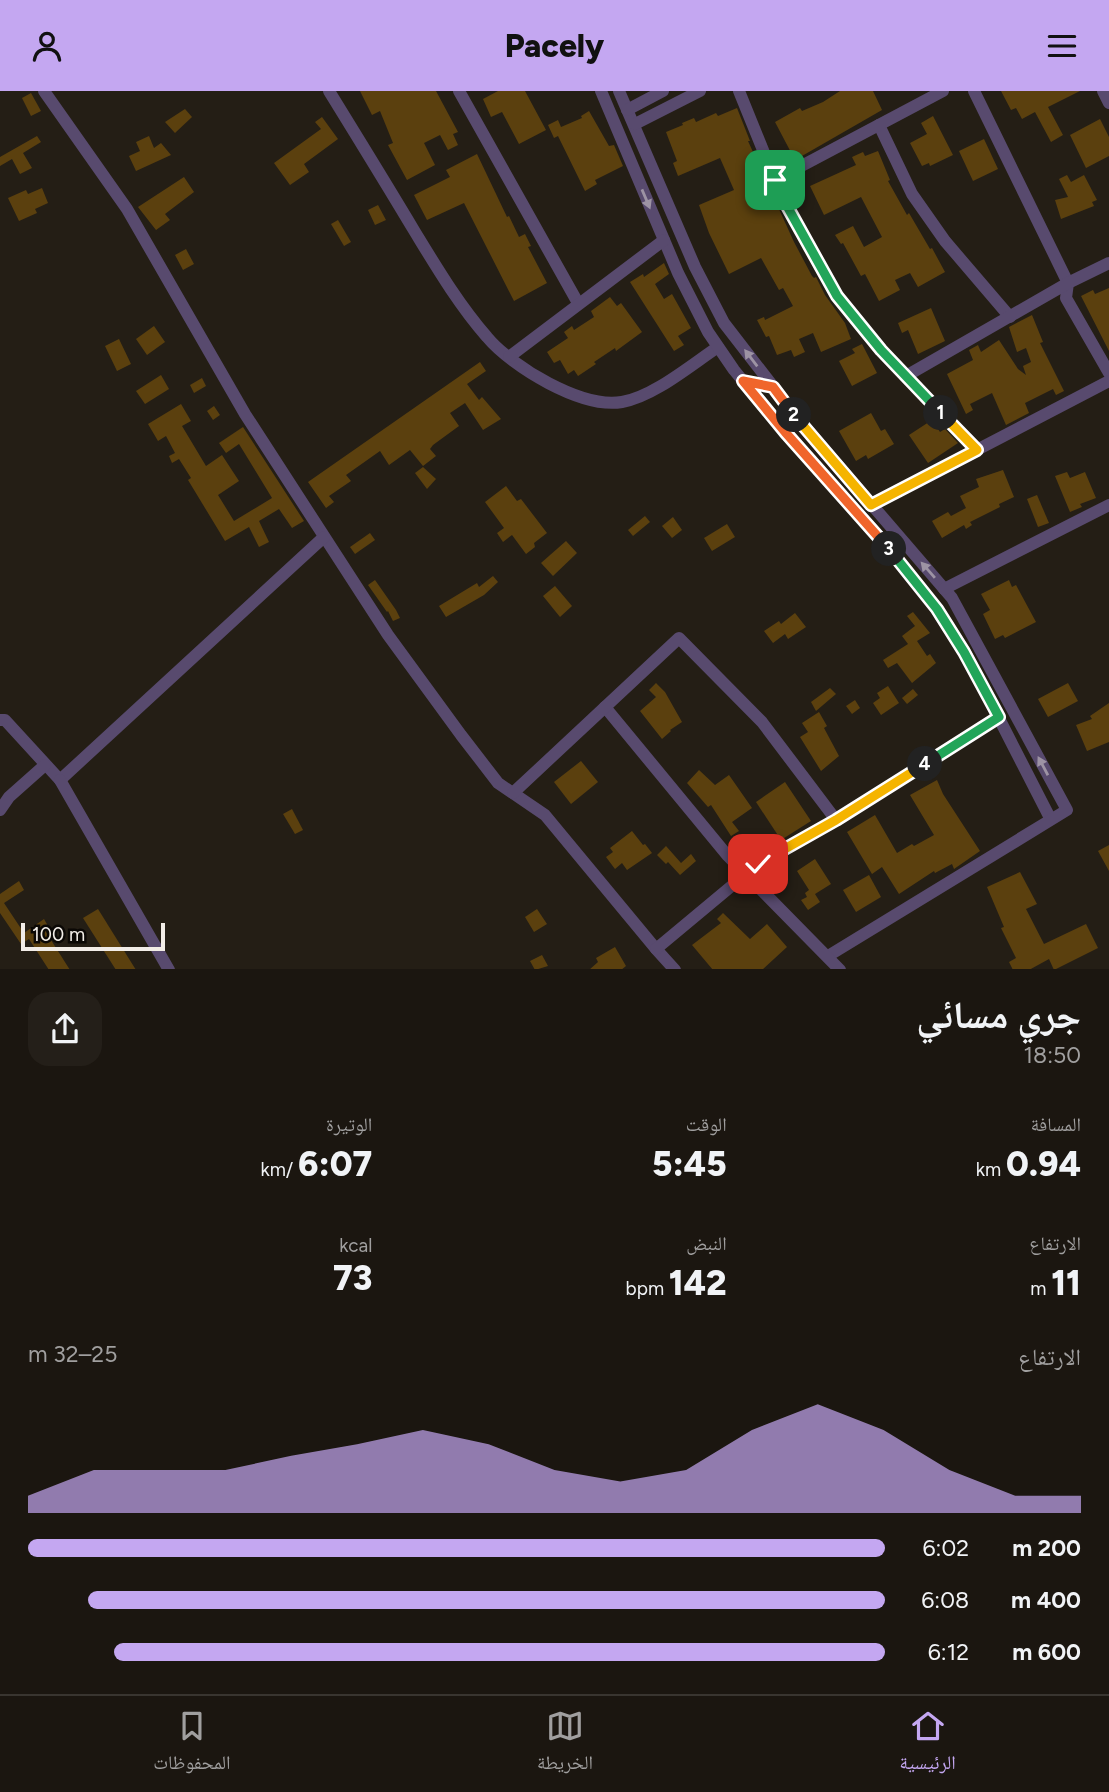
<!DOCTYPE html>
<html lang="ar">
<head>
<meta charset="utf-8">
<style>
  :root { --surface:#1b1610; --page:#241f19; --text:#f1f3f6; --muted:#a09f9f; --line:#393530; --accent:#c4a7f1 }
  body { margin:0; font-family:Figtree,"Noto Naskh Arabic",sans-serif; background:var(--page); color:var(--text); direction:rtl; height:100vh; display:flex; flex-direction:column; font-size:26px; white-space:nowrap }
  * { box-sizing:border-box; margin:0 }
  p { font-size:23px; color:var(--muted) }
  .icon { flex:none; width:38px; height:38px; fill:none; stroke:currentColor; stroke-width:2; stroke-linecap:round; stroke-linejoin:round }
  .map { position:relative; height:878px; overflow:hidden; direction:ltr }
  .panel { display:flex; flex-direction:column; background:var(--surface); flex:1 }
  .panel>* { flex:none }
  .scale { position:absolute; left:21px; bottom:18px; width:144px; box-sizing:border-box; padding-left:7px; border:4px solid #f2ede7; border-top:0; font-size:19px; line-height:24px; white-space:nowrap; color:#f2ede7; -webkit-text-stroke:5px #0b0805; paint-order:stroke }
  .pin { position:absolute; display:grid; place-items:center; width:60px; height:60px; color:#fff; margin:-30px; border-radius:14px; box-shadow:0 4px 10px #0006 }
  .km { position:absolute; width:35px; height:35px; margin:-18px; border-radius:50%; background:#222; color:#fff; font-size:19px; line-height:35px; text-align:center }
  .round { display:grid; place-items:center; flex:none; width:74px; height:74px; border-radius:21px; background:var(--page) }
  .head { display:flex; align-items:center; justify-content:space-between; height:119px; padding:0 28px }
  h1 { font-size:38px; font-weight:800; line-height:52px }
  .metrics { display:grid; grid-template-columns:repeat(3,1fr); gap:10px; height:119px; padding:7px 28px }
  .metrics div { display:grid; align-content:center }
  .metrics b { font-size:35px; font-weight:800 }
  .metrics small { font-size:19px; font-weight:400 }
  .metrics p { font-size:19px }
  .chart { height:196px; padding:14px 28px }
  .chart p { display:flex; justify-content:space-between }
  .chart svg { width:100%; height:126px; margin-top:7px; fill:var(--accent); opacity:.7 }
  ul { padding:0 28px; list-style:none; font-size:23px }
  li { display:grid; grid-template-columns:112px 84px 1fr; align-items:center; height:52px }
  li i { height:18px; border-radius:9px; background:var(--accent) }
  header { display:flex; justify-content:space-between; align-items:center; height:91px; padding:0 28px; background:var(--accent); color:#111; font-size:32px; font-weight:800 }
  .tabs { display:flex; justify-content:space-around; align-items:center; height:98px; border-top:2px solid var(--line); background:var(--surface); font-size:19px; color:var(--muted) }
  .tabs a { display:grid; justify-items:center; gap:4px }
  .tabs .selected { color:var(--accent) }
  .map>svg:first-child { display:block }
  .building { fill:#5b400e }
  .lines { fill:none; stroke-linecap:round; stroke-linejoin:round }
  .minor { stroke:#584a6e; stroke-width:12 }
  .oneway { fill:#9d93a4 }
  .split-1-casing { stroke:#fff; stroke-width:14 }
  .split-2-casing { stroke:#fff; stroke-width:14 }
  .split-3-casing { stroke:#fff; stroke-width:14 }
  .split-4-casing { stroke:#fff; stroke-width:14 }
  .split-5-casing { stroke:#fff; stroke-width:14 }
  .split-1 { stroke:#22a559; stroke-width:9 }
  .split-2 { stroke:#f5b400; stroke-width:9 }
  .split-3 { stroke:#f0652b; stroke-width:9 }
  .split-4 { stroke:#22a559; stroke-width:9 }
  .split-5 { stroke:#f5b400; stroke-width:9 }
</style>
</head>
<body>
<header><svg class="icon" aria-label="menu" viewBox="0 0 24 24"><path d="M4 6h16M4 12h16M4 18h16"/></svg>Pacely<svg class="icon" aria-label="person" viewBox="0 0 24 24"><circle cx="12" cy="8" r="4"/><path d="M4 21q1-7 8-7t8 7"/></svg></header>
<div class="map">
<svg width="1109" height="879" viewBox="0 0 1109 879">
  <rect width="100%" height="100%" fill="#241e15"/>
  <g class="building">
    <polygon points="360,0 436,0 458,41 453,43 458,54 448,59 440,44 424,52 435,74 407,89 388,54 393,52 380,20 372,24"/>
    <polygon points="498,0 525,0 546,39 519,53 502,21 491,26 483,8"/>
    <polygon points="840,0 873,0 882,19 795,69 775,31 800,17 802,20 823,11"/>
    <polygon points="1001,0 1080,0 1048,16 1063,44 1051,51 1035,21 1022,28 1016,17 1011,19"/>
    <polygon points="31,2 41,20 31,25 22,7"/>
    <polygon points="737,17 750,50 748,50 794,151 812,185 814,187 816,186 825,204 845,232 851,248 821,261 813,242 799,248 805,261 794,266 791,259 777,264 769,245 766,246 757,229 764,226 765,229 793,215 783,197 779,199 761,167 729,183 709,142 699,114 734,99 720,67 678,85 673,72 677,70 666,41 683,34 682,32 694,27 696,31 716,22 718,25"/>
    <polygon points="185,18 192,26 175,42 165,31"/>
    <polygon points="589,20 609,55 614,54 623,75 595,89 597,93 585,100 558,45 554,47 548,34 558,29 561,36 582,27 581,25"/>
    <polygon points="933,25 953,64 930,75 929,72 922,75 910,52 927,43 921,32"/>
    <polygon points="322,26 338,48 304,73 309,81 290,94 274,72 321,38 315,31"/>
    <polygon points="1100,28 1109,46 1109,65 1086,77 1070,44"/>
    <polygon points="37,45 41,51 23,62 32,77 20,83 12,68 0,75 0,66"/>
    <polygon points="149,45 154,57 161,52 171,64 136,80 129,65 140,60 136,51"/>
    <polygon points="984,48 998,78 973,90 959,60"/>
    <polygon points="878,60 890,89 888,90 907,124 909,122 930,158 932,157 945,181 918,196 910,182 895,189 900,199 879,210 865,183 861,185 843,152 841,153 835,144 853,135 864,156 882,146 861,106 824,124 810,95 856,74 852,66 863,61 865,65"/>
    <polygon points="477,63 507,126 509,125 519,146 525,143 531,155 528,156 547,192 514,210 464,112 427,129 414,104 450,86 446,79"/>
    <polygon points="1067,84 1071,91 1084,84 1097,109 1092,111 1094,115 1061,128 1055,109 1068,106 1059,88"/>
    <polygon points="184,86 194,101 165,123 170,129 156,139 138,116"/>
    <polygon points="42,97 48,112 35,118 37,122 19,130 8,107 26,99 28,103"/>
    <polygon points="378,114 386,129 375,134 368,119"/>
    <polygon points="338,129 351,151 344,155 331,133"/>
    <polygon points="186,158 194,173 183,179 175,164"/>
    <polygon points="664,172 669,183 655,193 664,208 672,203 691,237 678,245 684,254 674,260 630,191 643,183 644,186"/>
    <polygon points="1109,197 1109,260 1081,205 1093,199 1095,203"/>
    <polygon points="610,206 617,215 621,212 642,241 616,260 615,257 594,271 596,273 578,285 574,279 568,283 560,269 554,272 547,261 568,247 564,241 572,235 574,239 594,226 591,220"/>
    <polygon points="931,217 945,250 918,263 908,239 902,242 898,232"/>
    <polygon points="1032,224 1043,251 1040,252 1064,300 1056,304 1053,298 1025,312 1029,322 1006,334 992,302 970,313 973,319 966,323 947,283 973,269 969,259 978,254 981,261 999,249 1018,278 1026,284 1023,275 1031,271 1026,257 1017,261 1009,236"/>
    <polygon points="154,235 165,251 147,264 136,248"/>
    <polygon points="119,248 131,273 117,280 105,255"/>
    <polygon points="862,253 877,282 852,295 839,270 855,262 852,258"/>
    <polygon points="480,271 486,280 467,293 479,309 482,306 501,328 483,339 465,312 450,322 459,335 433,354 430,358 436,365 423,375 410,359 389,374 380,360 346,384 351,390 329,405 334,411 326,417 308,391"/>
    <polygon points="161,284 169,298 145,313 136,300"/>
    <polygon points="202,287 206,295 194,302 190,294"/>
    <polygon points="181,313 191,330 182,335 206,375 222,364 239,390 218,404 234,430 272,407 239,353 226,362 219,352 243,336 304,430 292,437 279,418 259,430 269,451 259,456 249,436 225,450 188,389 191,387 179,368 172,372 169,365 175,362 166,345 158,350 148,333"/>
    <polygon points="214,315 220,324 213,329 207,320"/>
    <polygon points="871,322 881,340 885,338 894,353 868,368 866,364 856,370 839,340"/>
    <polygon points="932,329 940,341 945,338 958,352 928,372 909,344"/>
    <polygon points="423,376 436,388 427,398 415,382"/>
    <polygon points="1003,379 1014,406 999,413 1000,416 970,431 972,434 966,438 964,434 942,447 932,430 948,421 951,425 966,417 960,405 979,396 976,388"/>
    <polygon points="1067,381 1070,387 1085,381 1096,407 1080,413 1082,416 1070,421 1055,385"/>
    <polygon points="506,395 517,410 521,408 547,442 534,452 535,456 526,463 512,444 503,451 497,442 504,437 485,411"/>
    <polygon points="1037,404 1049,432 1038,436 1027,408"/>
    <polygon points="645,425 650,431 633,445 628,439"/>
    <polygon points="673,426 682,439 672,447 662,435"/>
    <polygon points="727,433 735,446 712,460 704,447"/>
    <polygon points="370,442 375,449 355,463 350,456"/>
    <polygon points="566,450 577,462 553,485 541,472"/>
    <polygon points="493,485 498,491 484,504 446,526 439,515 477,492 479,496"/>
    <polygon points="375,489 396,519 400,527 393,530 388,520 387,521 368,494"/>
    <polygon points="1009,489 1012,496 1016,494 1036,531 1005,547 1003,544 995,548 983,523 990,519 981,503"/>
    <polygon points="555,495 572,515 560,526 543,505"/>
    <polygon points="913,521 930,542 917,550 927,565 930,563 936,572 912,592 897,572 888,577 883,569 908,553 902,545 915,535 907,525"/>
    <polygon points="795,522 806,536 788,548 785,543 773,552 764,540 779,530 781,533"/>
    <polygon points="656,592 665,601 682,631 670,639 671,640 662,648 640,620 656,606 649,599"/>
    <polygon points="1068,592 1078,610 1048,626 1038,608"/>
    <polygon points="888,595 899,612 881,624 873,612 880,607 877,602"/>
    <polygon points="830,597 836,603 816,620 811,611"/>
    <polygon points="913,598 918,604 907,613 902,607"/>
    <polygon points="855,609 860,617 852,623 846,615"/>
    <polygon points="1109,612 1109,651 1087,660 1076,634 1092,628 1090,625"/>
    <polygon points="819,621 827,635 824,637 839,665 821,680 800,646 808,641 802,632"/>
    <polygon points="581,670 598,691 571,713 554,691"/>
    <polygon points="699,679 715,694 729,684 752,717 732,731 739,740 731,745 711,714 708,716 687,692"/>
    <polygon points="937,689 943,703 980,760 954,778 952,773 935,782 934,780 899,803 882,776 872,783 847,741 875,724 897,762 912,753 914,755 934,744 910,704"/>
    <polygon points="785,691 811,730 781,749 756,711"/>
    <polygon points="292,718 303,739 295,743 283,723"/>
    <polygon points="632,740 643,754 645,753 652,762 627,779 622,772 615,778 606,766 613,761 610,757"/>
    <polygon points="1109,754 1109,780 1098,760"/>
    <polygon points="666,755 681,772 691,763 696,770 680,784 668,771 666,773 657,764"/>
    <polygon points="815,768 831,793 815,803 820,811 808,819 801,809 807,806 805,802 809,799 797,780"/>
    <polygon points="1020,781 1037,813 1026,818 1044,853 1086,833 1098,857 1054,879 1049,868 1029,879 1013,879 1009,871 1016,867 1001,837 1004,836 987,796"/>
    <polygon points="869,784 881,806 856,821 843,799"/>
    <polygon points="19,790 24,799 4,812 24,842 44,828 48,835 44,838 70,879 49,879 29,848 21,853 0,822 0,803"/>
    <polygon points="98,818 136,879 116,879 83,827"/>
    <polygon points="537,818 547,833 534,841 525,826"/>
    <polygon points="723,822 750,848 767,833 787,856 762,879 713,879 692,854 721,832 717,828"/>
    <polygon points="615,856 626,875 621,879 589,879 598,871 596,867"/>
    <polygon points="542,864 548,875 535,879 530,870"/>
  </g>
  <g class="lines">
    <g class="minor">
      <polyline points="44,0 127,118 245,323 388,544 461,644 498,692 545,724 656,858 675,879"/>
      <path d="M329,0C358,47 387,94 415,141C437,177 459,214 487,246C512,276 582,318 622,311C653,306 691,274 718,256"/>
      <polyline points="459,0 578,212"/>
      <polyline points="601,0 678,182 708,241 734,279 785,341 885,452 937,518 965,561 1050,727"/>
      <polyline points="619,0 695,176 724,232 799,329 952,507 1067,719 828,865"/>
      <polyline points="739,0 782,106 837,205 881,259 977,359"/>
      <polyline points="974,0 1068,192 1066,207 1109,282"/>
      <polyline points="1103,0 1109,12"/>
      <polyline points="627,19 663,0"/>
      <polyline points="635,33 700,0"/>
      <polyline points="879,34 912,103 945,150 1010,226"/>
      <polyline points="775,89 943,0"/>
      <polyline points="509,266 664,149"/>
      <polyline points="906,285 1068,192 1109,172"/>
      <polyline points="871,414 1109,290"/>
      <polyline points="944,498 1109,414"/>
      <polyline points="605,616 727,764 840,879"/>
      <polyline points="0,629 5,629 60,689 324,446"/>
      <polyline points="60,689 169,879"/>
      <polyline points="513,702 679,547 762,631 836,729"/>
      <polyline points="0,719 9,706 45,674"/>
      <polyline points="656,858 758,773 836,729 999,626"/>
    </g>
  </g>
  <defs><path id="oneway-solid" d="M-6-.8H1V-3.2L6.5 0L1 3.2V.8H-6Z" transform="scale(1.75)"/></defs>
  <g class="oneway">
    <use href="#oneway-solid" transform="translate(646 108) rotate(67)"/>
    <use href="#oneway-solid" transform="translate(751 267) rotate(-127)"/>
    <use href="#oneway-solid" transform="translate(928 479) rotate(-131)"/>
    <use href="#oneway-solid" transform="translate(1043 675) rotate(-118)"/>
  </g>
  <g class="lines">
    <g class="split-1-casing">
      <polyline id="split-1" points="775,89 782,106 837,205 881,259 941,322"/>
    </g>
    <g class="split-2-casing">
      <polyline id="split-2" points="794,324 871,414 977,359 941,322"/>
    </g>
    <g class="split-3-casing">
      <polyline id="split-3" points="794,324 773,296 743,290 785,341 889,458"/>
    </g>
    <g class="split-4-casing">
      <polyline id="split-4" points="889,458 937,518 964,561 999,626 925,673"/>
    </g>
    <g class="split-5-casing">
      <polyline id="split-5" points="758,773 836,729 925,673"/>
    </g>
    <use href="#split-1" class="split-1"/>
    <use href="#split-2" class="split-2"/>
    <use href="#split-3" class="split-3"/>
    <use href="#split-4" class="split-4"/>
    <use href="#split-5" class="split-5"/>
  </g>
</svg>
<div class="scale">100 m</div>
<div class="pin" style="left:775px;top:89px;background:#1e9e55"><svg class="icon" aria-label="arrive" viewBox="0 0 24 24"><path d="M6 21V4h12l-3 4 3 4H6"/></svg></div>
<div class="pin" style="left:758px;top:773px;background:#d93025"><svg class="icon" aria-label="check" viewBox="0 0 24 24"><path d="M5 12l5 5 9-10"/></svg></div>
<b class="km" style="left:941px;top:322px">1</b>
<b class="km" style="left:794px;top:324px">2</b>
<b class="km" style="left:889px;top:458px">3</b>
<b class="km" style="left:925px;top:673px">4</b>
</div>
<section class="panel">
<div class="head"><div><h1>جري مسائي</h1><p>18:50</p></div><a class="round"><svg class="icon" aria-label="share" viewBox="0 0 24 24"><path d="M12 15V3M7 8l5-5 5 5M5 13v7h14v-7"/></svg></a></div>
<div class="metrics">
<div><p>المسافة</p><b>0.94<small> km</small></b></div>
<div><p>الوقت</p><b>5:45</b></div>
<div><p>الوتيرة</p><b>6:07<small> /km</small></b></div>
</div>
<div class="metrics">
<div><p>الارتفاع</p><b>11<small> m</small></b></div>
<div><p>النبض</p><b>142<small> bpm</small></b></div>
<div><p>kcal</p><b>73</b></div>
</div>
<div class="chart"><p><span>الارتفاع</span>25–32 m</p>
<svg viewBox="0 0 160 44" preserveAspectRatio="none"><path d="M0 44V38L10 29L20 29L30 29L40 24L50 20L60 15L70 20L80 29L90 33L100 29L110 15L120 6L130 15L140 29L150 38L160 38V44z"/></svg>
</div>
<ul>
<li><b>200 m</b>6:02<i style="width:100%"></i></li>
<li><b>400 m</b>6:08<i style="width:93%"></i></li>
<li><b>600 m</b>6:12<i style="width:90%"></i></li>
</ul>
</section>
<nav class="tabs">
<a class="selected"><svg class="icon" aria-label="home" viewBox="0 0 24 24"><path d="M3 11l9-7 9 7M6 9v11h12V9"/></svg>الرئيسية</a>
<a><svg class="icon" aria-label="map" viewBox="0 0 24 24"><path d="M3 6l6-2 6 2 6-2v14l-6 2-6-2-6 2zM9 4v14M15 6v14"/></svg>الخريطة</a>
<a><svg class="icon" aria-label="saved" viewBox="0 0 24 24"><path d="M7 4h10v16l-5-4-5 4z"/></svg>المحفوظات</a>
</nav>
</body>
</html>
